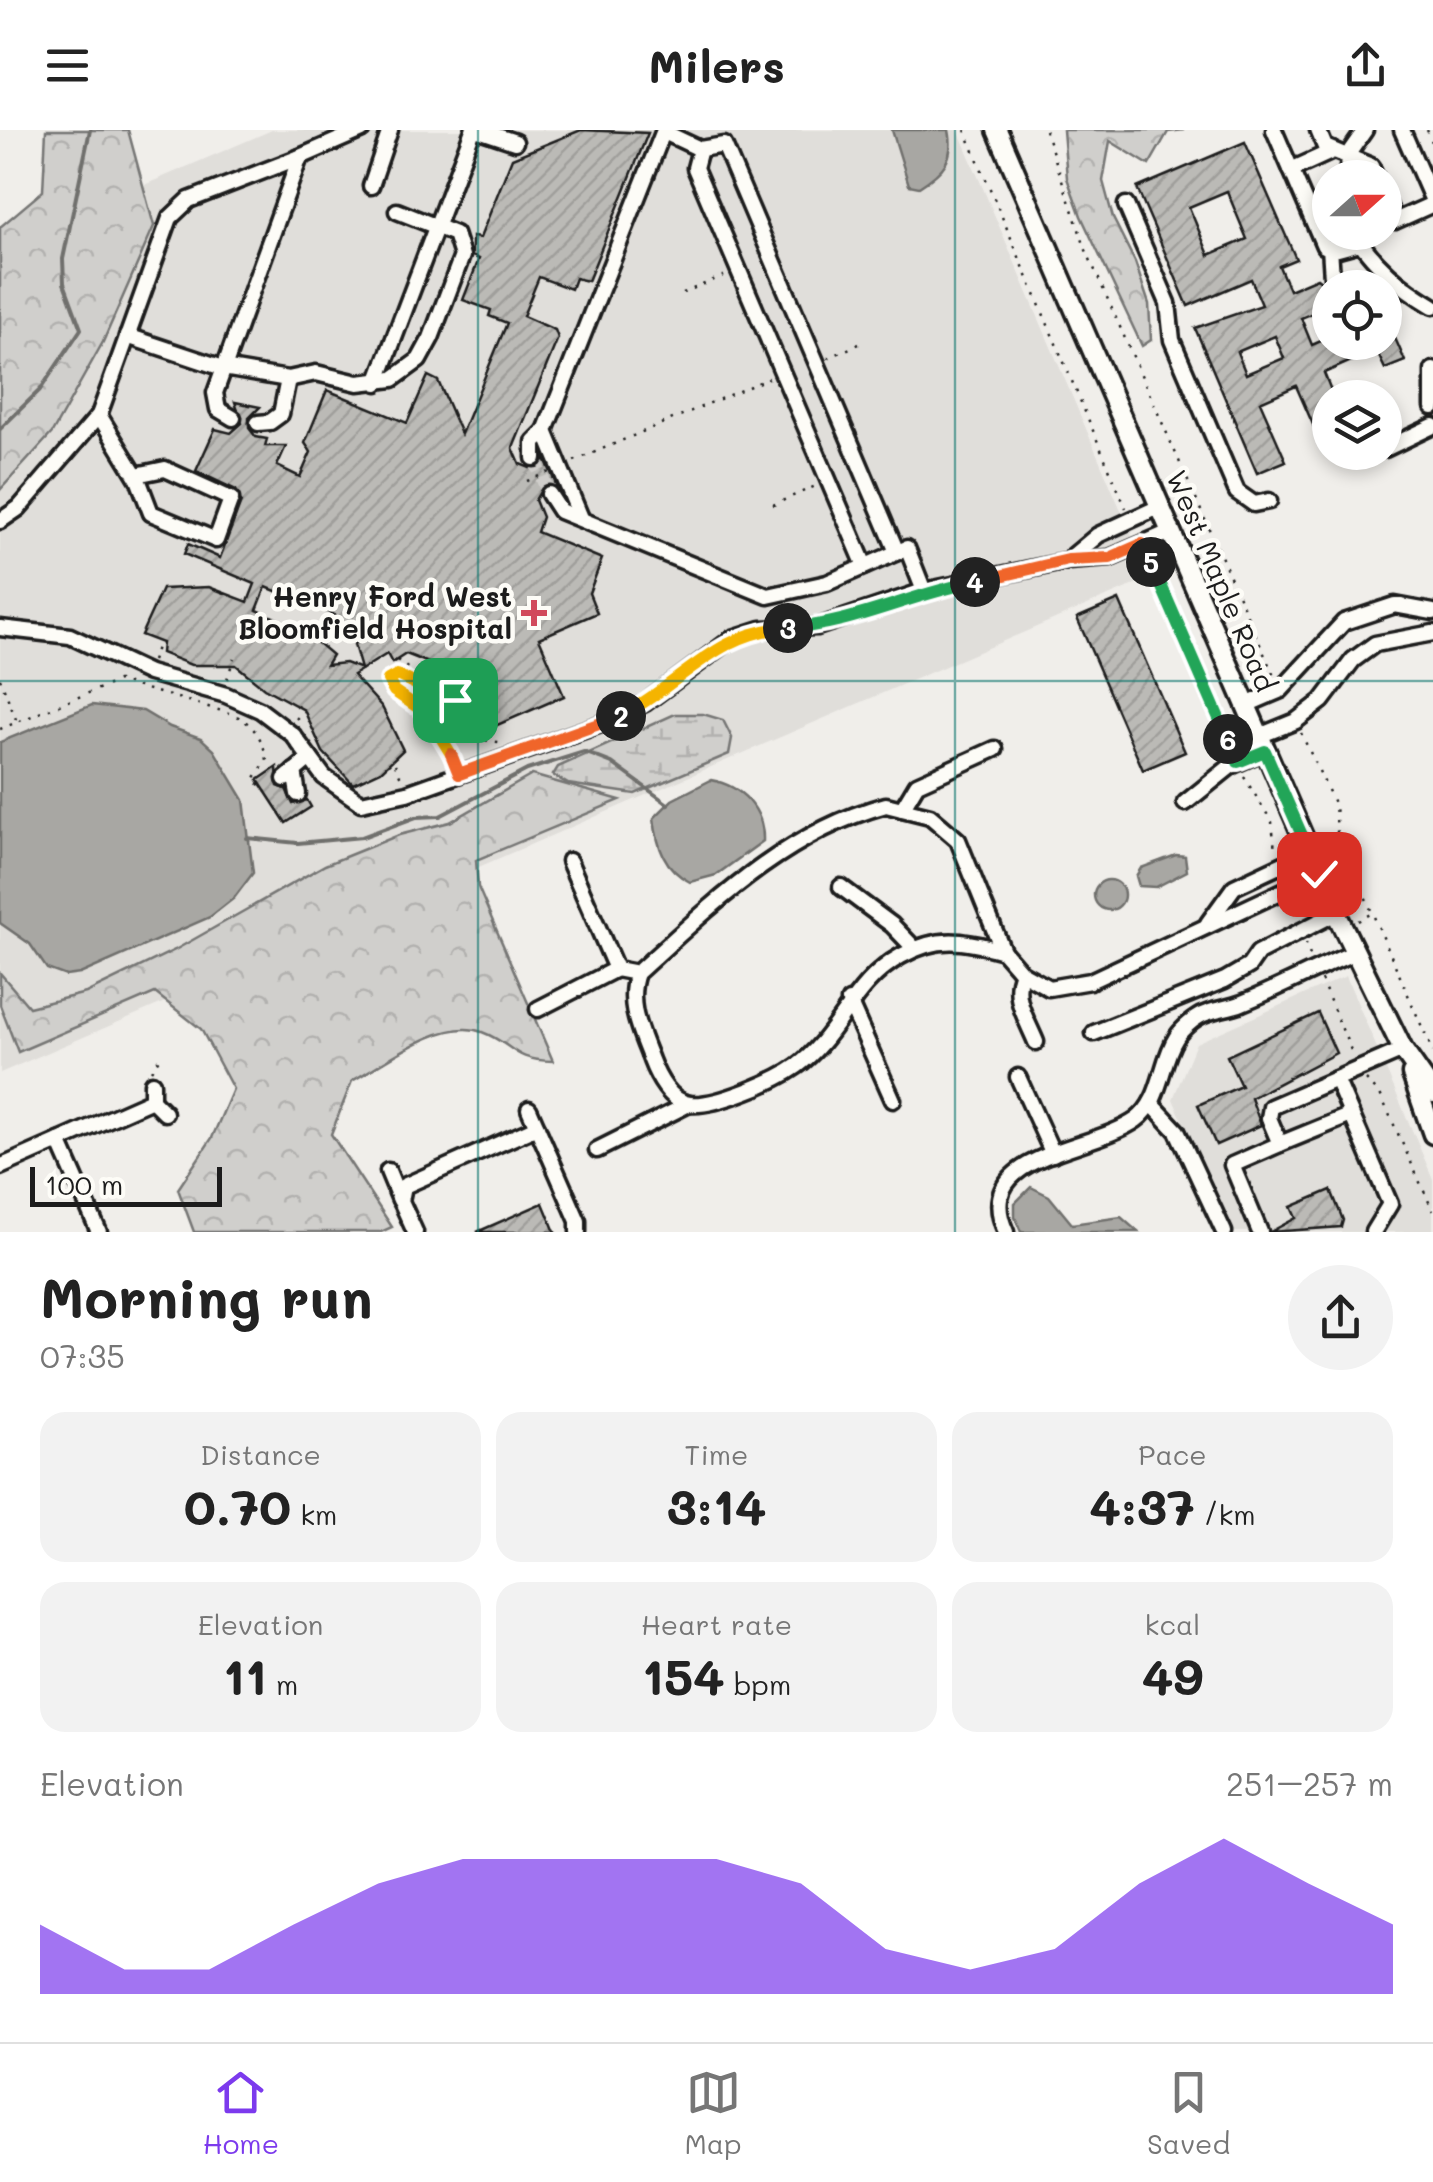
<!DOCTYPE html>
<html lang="en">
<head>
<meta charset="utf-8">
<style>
  :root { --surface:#fff; --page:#f2f2f2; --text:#222; --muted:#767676; --line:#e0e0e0; --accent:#7c3aed }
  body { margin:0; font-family:Mali,sans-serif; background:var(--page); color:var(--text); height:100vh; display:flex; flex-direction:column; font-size:38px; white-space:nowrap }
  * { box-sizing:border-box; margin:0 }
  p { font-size:32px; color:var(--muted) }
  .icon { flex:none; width:55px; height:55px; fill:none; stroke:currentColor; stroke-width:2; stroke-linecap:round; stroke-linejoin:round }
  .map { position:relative; height:1102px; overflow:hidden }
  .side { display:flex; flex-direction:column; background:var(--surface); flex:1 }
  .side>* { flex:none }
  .needle { width:65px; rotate:69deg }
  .fabs { position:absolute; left:1312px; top:30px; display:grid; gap:20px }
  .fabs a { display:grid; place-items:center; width:90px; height:90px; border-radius:50%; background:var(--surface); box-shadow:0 5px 15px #0003; font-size:50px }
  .scale { position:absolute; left:30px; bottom:25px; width:192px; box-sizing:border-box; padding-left:10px; border:5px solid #1c1c1c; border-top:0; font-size:28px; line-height:35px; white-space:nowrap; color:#1c1c1c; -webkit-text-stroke:8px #fdfcf7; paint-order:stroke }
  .pin { position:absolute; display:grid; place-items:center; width:85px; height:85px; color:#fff; margin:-42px; border-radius:20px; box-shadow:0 5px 15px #0006 }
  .km { position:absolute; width:50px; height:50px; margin:-25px; border-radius:50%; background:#222; color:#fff; font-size:28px; line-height:50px; text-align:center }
  .round { display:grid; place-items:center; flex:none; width:105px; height:105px; border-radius:52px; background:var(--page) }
  .overview { display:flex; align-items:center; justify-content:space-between; height:170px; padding:0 40px }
  h1 { font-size:55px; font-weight:700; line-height:75px }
  .figures { display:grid; grid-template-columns:repeat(3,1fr); gap:15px; height:170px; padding:10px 40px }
  .figures div { display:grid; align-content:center; border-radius:25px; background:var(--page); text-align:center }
  .figures b { font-size:50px; font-weight:700 }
  .figures small { font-size:28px; font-weight:400 }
  .figures p { font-size:28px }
  .chart { height:280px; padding:20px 40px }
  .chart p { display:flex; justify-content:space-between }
  .chart svg { width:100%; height:180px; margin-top:10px; fill:var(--accent); opacity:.7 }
  header { display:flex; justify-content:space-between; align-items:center; height:130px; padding:0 40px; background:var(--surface); font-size:45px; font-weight:700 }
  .tabs { display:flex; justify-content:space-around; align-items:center; height:140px; border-top:2px solid var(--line); background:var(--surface); font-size:28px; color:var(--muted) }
  .tabs a { display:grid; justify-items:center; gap:5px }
  .tabs .selected { color:var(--accent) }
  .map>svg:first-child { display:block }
  .built { fill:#e0deda }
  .forest { fill:url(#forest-crowns); stroke:#767674; stroke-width:2.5 }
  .wetland { fill:url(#wetland-marsh); stroke:#767674; stroke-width:2.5 }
  .water { fill:#a8a7a3; stroke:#706f6d; stroke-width:2.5 }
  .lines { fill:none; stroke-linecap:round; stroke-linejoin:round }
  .stream { stroke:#706f6d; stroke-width:4 }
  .building { fill:url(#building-hatch); stroke:#1c1c1c; stroke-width:2.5; fill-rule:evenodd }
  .minor-tunnel { stroke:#d0cecb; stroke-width:14; stroke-dasharray:14 7; stroke-linecap:butt }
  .minor-casing { stroke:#1c1c1c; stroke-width:21 }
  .major-casing { stroke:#1c1c1c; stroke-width:25 }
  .path { stroke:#1c1c1c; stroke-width:2.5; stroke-dasharray:2.5 8; stroke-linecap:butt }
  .minor { stroke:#fdfcf7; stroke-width:14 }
  .major { stroke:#fdfcf7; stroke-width:18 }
  .split-1-casing { stroke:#fff; stroke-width:20 }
  .split-2-casing { stroke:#fff; stroke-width:20 }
  .split-3-casing { stroke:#fff; stroke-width:20 }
  .split-4-casing { stroke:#fff; stroke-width:20 }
  .split-5-casing { stroke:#fff; stroke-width:20 }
  .split-6-casing { stroke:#fff; stroke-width:20 }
  .split-7-casing { stroke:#fff; stroke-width:20 }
  .split-1 { stroke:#f5b400; stroke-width:12 }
  .split-2 { stroke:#f0652b; stroke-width:12 }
  .split-3 { stroke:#f5b400; stroke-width:12 }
  .split-4 { stroke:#22a559; stroke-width:12 }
  .split-5 { stroke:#f0652b; stroke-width:12 }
  .split-6 { stroke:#22a559; stroke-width:12 }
  .split-7 { stroke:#22a559; stroke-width:12 }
  .grid { fill:none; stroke:#0f766e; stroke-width:2.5; stroke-opacity:0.55 }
  .poi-dot { fill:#d1495b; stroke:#fdfcf7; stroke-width:4 }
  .labels { text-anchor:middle; stroke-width:9; stroke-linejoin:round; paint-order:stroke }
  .street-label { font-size:28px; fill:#1c1c1c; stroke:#fdfcf7 }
  .poi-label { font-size:28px; font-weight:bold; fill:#1c1c1c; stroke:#fdfcf7; text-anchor:end }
</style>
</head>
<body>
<header><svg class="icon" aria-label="menu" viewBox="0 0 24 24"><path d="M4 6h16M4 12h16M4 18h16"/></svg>Milers<svg class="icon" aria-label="share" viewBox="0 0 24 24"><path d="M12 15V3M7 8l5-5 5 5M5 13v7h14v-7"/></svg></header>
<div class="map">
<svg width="1433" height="1102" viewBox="0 0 1433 1102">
  <defs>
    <pattern id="forest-crowns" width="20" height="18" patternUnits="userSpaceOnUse" patternTransform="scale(2.5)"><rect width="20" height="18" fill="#d0cfcc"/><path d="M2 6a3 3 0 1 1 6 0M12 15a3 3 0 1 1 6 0" fill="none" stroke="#b2b1af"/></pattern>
    <pattern id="wetland-marsh" width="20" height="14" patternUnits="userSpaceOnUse" patternTransform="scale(2.5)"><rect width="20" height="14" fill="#d0cfcc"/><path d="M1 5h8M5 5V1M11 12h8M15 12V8" fill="none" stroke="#b2b1af"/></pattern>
    <pattern id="building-hatch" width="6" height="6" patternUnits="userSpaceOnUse" patternTransform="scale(2.5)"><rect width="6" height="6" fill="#bbbab6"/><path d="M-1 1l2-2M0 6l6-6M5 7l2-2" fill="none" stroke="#a09f9c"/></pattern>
  </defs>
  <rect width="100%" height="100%" fill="#f0eeea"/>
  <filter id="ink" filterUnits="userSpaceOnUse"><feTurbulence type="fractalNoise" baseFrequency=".01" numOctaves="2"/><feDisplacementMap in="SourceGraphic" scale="20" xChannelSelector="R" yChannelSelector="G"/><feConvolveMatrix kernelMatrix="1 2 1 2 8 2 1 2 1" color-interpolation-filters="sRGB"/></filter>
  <g filter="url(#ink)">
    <g class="built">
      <polygon points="272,0 958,0 1150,448 0,943 0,117"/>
      <polygon points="1346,846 1433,1049 1433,1102 1232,1102 1173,969 1196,913"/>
    </g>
    <g class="forest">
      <polygon points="46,0 128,0 154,96 103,212 52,303 0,360 0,97 43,61"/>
      <polygon points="1063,0 1184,0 1168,2 1149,35 1110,11 1103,51 1113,88 1135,132 1149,174 1151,210 1142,216 1081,86 1067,48"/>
      <path d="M532,645L620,670L476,730L478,757L553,931C510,930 516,915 482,902C443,887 385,933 352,951L331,1004L392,1097L381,1102H194L178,1059L212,1008L233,959L201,899L155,863L18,922L0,875V843L29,877L86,863L175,820L325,735L399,705L450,692Z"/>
    </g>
    <polygon class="wetland" points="675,584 703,584 723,590 732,608 729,624 635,664 568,654 553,645 558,637"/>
    <g class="water">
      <path d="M892,0H949C955,29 944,41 919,57L909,55Z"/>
      <polygon points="92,575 143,581 170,597 201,608 214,620 244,670 253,743 234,768 210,787 80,844 66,846 47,839 30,814 0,793 0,612"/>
      <path d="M711,650C742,656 764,679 763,711L716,745L690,752C664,739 657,716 654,688L672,670Z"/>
      <polygon points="1176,725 1185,726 1187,741 1156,757 1139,756 1136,746 1141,738"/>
      <circle cx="1109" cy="765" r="15"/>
      <polygon points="1031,1057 1049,1066 1072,1094 1121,1087 1138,1102 1021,1102 1015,1087 1015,1073"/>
    </g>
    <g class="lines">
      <g class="stream">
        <polyline points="0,299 40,260 81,199 64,153 63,129 90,0"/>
        <polyline points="247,708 298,713 362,707 416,687 440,686 527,640 584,622 612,633 668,674"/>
      </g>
    </g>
    <g class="building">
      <path d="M581,0L648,3L588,151L575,148L571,159L539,147L523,186L555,200L558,208L513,318L520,334L530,338L540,337L545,328L557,357L544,355L535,370L542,387L537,402L602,429L589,463L597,483L539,508L564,566L472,606L444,539L406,524L392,533L387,524L353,545L382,577L403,620L381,641L353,654L323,622L304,580L264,558L236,535H191L161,523L162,513L141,505L162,459L209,457L248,472L255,454L184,424L188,414L220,428L241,372L236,360L196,341L215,299L231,303L242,293L235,272L260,277L249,288V298L256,307L267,309L265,316H286L277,336L300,347L311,322L305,313L327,260L407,293L428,246L438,251L461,304L507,193L489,186L491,180L463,170L479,129L472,126V107L480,108L512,28ZM266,457L333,484L357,504L354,515L361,539L345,533L326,535L332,525L301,499L257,480Z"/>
      <path d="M1245,12L1296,129L1279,136L1289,160L1317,148L1330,158V176L1301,188L1312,215L1330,207V212H1385V185L1405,231L1385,239L1376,220L1324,243L1334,268H1330V303L1319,308L1296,256L1260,272L1286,331L1257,343L1195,198L1262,175L1251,149L1188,176L1137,58ZM1227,61L1247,109L1209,125L1189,77ZM1275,206L1284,228L1246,244L1237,222Z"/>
      <polygon points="1119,470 1185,622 1143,640 1077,488"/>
      <polygon points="277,637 278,656 286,659 293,674 307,670 311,677 286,693 258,650"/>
      <polygon points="1318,883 1336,923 1251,968 1261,995 1216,1015 1198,975 1241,956 1227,926"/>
      <polygon points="1331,1060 1343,1090 1341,1097 1270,1102 1296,1088 1291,1077"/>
      <polygon points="543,1073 555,1102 477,1102"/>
    </g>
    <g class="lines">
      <polyline class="minor-tunnel" points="534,328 549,364"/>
      <g class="minor-casing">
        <g id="minor">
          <polyline points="479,0 515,12"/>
          <polyline points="1274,0 1324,116 1338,119 1360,113"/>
          <polyline points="1318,0 1325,17 1371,36 1376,48"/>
          <polyline points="1402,0 1433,71"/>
          <polyline points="664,2 700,19 724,15 897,422"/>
          <polyline points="700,19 695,38 865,436"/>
          <polyline points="1291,40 1333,21"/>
          <polyline points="1346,48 1351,20 1365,0"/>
          <polyline points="371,56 390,0"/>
          <polyline points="1385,67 1395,91 1433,74"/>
          <polyline points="1126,75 1168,173 1172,210 1237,362 1254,374 1269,371"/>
          <path d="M1353,102C1375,135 1399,156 1433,176"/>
          <polyline points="1330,117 1332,148"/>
          <polyline points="127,206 223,238 288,249 316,243 358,253 393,249 419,230 431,208 462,126 455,104 397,81"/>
          <polyline points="1433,240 1433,277"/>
          <polyline points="377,253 473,0"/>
          <polyline points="99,285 138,349 151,383 216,410 231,369 165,339 136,345"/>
          <polyline points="233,288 218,279 215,263 300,27 362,0"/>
          <polyline points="258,293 270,292 281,284 288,249"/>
          <polyline points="545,301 581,388"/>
          <polyline points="1385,319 1433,296"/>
          <polyline points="534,328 534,312 545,301 664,0"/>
          <polyline points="549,364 560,381 768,466 827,453 907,418 924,461"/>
          <polyline points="0,391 19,378 99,285 170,88 189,70 300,27"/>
          <polyline points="1068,430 1098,405 1159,377"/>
          <polyline points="0,498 70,506 149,543 226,565 260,580 293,605 324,647 361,673 407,663 612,590 645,573 733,508 761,499 817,497 924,461 1068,431 1110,428 1170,402"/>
          <polyline points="1246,575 1281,560 1344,492 1395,475 1433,482"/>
          <polyline points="1259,606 1296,591 1322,571 1353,530 1375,514 1433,503"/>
          <polyline points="294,641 298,664"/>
          <polyline points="285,649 310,628"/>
          <polyline points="1185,673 1231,636 1265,621"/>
          <path d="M886,675L930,686L958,710L1003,821C964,810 938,805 901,826C852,853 838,907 797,936C776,951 715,977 690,974C670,972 657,946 651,930C640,901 626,874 637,843C712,775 786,702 886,675Z"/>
          <polyline points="902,679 917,654 995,619"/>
          <polyline points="569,731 616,839 637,843"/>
          <polyline points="841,757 892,795 915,819"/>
          <polyline points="1208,793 1234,757 1309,722"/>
          <polyline points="1003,821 1022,843 1049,858 1090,851 1319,744"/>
          <path d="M1022,843C1011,866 1027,890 1036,912"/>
          <polyline points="849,871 893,970"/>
          <polyline points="538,879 616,839"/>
          <polyline points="1094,903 1225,850 1249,836 1258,823 1336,783"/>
          <polyline points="1018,947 1053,1024"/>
          <polyline points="1336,949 1390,1074 1373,1102"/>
          <polyline points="152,970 165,983"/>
          <polyline points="1151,973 1177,1001 1224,1102"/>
          <polyline points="529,979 578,1091 578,1102"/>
          <polyline points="59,1011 99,1102"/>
          <polyline points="1280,1014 1351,985"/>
          <polyline points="597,1020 689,974"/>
          <polyline points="0,1037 152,970 152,953"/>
          <polyline points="388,1041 400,1070"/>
          <polyline points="415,1102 401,1071 404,1056 537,997"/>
          <path d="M1006,1102C970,1023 1091,1022 1136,990C1162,971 1160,933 1176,908C1180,901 1191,891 1198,887C1210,879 1228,879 1242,873C1280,858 1316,838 1354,823"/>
          <polyline points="1260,1102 1232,1035 1280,1014 1269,988 1271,977 1403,920"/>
        </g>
      </g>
      <g class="major-casing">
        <g id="major">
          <polyline points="997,0 1336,783 1403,920 1433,963"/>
          <polyline points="1412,944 1433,1004"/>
        </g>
      </g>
      <g class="path">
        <polyline points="965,0 1126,378"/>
        <polyline points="1045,0 1086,120 1274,546"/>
        <polyline points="1427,0 1433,14"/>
        <polyline points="683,163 728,144"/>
        <polyline points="828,228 859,214"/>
        <polyline points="574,331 769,248"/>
        <polyline points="527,351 549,342"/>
        <polyline points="773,375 818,355"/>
        <polyline points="1148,427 1233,621"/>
        <polyline points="397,530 415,544 438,552 448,573 455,570 450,552"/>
        <polyline points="152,531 159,512"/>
        <polyline points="443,541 430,561 397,545 388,554 426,583 455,633"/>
        <polyline points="0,548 17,592"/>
        <polyline points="227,549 234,528"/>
        <path d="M237,586C255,596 263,610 267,630L254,649L266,662"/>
        <polyline points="296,589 307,577"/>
        <polyline points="0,599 118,551 229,583"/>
        <polyline points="479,603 483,610 505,613"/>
        <polyline points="1301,603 1335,675 1337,702 1433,922"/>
        <polyline points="395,634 403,652"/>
        <polyline points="1244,647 1272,692 1275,720"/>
        <polyline points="1292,770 1297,786"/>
        <polyline points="1358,791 1372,783"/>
        <polyline points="1306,813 1311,829"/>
        <polyline points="1321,850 1353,925"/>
        <polyline points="151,940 160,927"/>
        <polyline points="1366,950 1380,964 1433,1081"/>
      </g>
      <use href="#minor" class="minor"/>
      <use href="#major" class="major"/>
    </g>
  </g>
  <g class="lines" filter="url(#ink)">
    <g class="split-1-casing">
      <polyline id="split-1" points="451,624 426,583 394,561 388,550 397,545 430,561 438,552 448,573 455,570"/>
    </g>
    <g class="split-2-casing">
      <polyline id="split-2" points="451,624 459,644 621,586"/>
    </g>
    <g class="split-3-casing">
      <path id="split-3" d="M621,586C680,555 718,500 788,498"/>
    </g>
    <g class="split-4-casing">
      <path id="split-4" d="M788,498C850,496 913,463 975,452"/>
    </g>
    <g class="split-5-casing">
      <polyline id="split-5" points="975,452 1068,430 1110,428 1142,414 1151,432"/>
    </g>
    <g class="split-6-casing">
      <polyline id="split-6" points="1151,432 1228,609"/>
    </g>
    <g class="split-7-casing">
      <polyline id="split-7" points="1228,609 1238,632 1265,621 1319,744"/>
    </g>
    <use href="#split-1" class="split-1"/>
    <use href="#split-2" class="split-2"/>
    <use href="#split-3" class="split-3"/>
    <use href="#split-4" class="split-4"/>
    <use href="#split-5" class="split-5"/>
    <use href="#split-6" class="split-6"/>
    <use href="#split-7" class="split-7"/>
  </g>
  <path class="grid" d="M478,0V1102M955,0V1102M0,551H1433"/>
  <path class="poi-dot" d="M529 468h10v10h10v10h-10v10h-10v-10h-10v-10h10z"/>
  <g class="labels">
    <g class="street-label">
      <text transform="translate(1221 451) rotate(67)" y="10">West Maple Road</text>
    </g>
    <g class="poi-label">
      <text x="512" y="477">Henry Ford West<tspan x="512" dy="32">Bloomfield Hospital</tspan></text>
    </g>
  </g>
</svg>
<div class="fabs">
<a><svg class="needle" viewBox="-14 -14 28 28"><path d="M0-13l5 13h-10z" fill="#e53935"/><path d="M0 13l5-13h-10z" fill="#767676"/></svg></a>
<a><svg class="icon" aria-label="locate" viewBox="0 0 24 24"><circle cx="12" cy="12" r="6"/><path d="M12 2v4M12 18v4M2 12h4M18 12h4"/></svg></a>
<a><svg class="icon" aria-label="layers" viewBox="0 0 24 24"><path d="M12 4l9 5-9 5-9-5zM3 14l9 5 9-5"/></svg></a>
</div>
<div class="scale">100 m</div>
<div class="pin" style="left:455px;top:570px;background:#1e9e55"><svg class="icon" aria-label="arrive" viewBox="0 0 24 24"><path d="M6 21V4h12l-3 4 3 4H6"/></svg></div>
<div class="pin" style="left:1319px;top:744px;background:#d93025"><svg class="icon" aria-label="check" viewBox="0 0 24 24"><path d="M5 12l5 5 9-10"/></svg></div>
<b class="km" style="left:621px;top:586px">2</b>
<b class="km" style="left:788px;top:498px">3</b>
<b class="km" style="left:975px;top:452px">4</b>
<b class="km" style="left:1151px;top:432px">5</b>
<b class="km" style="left:1228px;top:609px">6</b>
</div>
<section class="side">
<div class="overview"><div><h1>Morning run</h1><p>07:35</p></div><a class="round"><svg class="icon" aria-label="share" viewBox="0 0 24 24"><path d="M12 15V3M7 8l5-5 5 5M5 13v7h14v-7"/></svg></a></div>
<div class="figures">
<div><p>Distance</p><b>0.70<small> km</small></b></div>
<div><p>Time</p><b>3:14</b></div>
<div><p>Pace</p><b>4:37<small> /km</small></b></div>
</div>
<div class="figures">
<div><p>Elevation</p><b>11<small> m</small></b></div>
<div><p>Heart rate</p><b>154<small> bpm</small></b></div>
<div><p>kcal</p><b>49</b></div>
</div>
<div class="chart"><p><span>Elevation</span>251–257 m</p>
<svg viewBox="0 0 160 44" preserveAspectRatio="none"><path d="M0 44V27L10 38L20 38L30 27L40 17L50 11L60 11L70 11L80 11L90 17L100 33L110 38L120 33L130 17L140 6L150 17L160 27V44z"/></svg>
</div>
</section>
<nav class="tabs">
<a class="selected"><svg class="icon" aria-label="home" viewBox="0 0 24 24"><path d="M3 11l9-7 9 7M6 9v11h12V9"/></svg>Home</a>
<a><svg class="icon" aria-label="map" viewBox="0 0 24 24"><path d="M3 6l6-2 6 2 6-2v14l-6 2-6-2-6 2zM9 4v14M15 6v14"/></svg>Map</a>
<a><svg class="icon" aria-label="saved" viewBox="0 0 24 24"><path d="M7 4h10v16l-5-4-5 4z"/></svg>Saved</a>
</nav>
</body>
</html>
